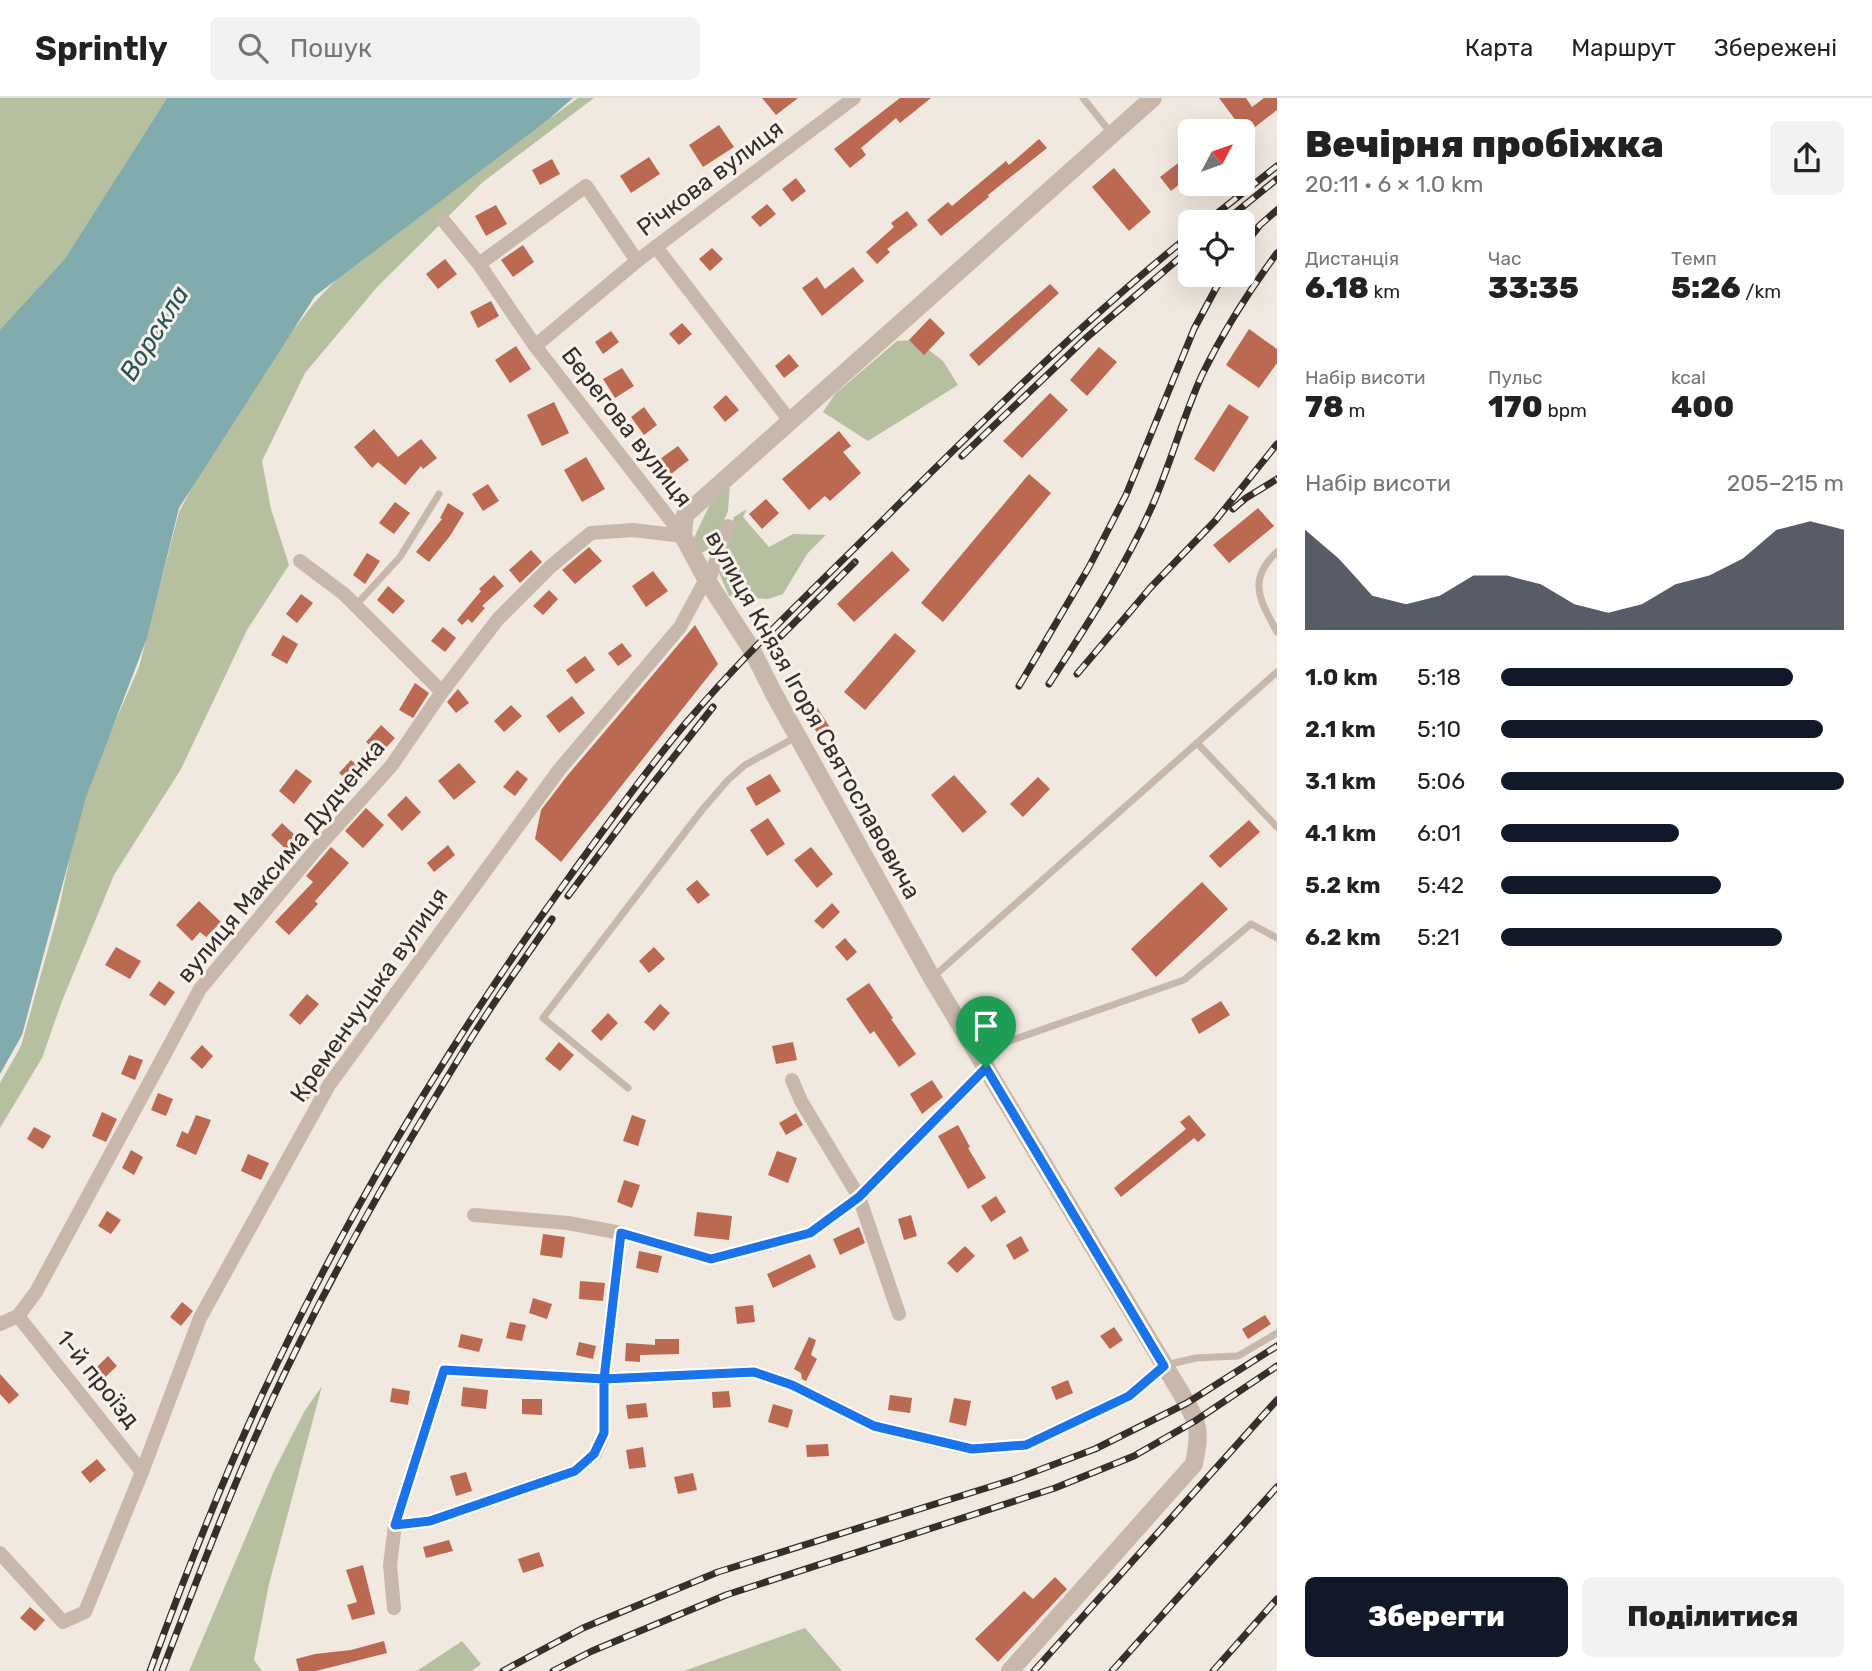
<!DOCTYPE html>
<html lang="uk">
<head>
<meta charset="utf-8">
<style>
  :root { --surface:#fff; --page:#f2f2f2; --text:#222; --muted:#767676; --line:#e0e0e0; --accent:#111827 }
  body { margin:0; font-family:Rubik,sans-serif; background:var(--page); color:var(--text); height:100vh; display:flex; flex-direction:column; font-size:26px; white-space:nowrap }
  * { box-sizing:border-box; margin:0 }
  p { font-size:23px; color:var(--muted) }
  .icon { flex:none; width:38px; height:38px; fill:none; stroke:currentColor; stroke-width:2; stroke-linecap:round; stroke-linejoin:round }
  .map { position:relative; flex:1; overflow:hidden }
  .details { display:flex; flex-direction:column; background:var(--surface); width:595px }
  .details>* { flex:none }
  .needle { width:46px; rotate:49deg }
  .controls { position:absolute; left:1178px; top:21px; display:grid; gap:14px }
  .controls a { display:grid; place-items:center; width:77px; height:77px; border-radius:10px; background:var(--surface); box-shadow:0 7px 28px #0002; font-size:35px }
  .pin { position:absolute; display:grid; place-items:center; width:60px; height:60px; color:#fff; margin:-72px -30px; border-radius:50% 50% 50% 0; rotate:-45deg; box-shadow:0 0 7px #0007 }
  .pin .icon { rotate:45deg }
  .round { display:grid; place-items:center; flex:none; width:74px; height:74px; border-radius:10px; background:var(--page) }
  .head { display:flex; align-items:center; justify-content:space-between; height:119px; padding:0 28px }
  h1 { font-size:38px; font-weight:800; line-height:52px }
  .stats { display:grid; grid-template-columns:repeat(3,1fr); gap:10px; height:119px; padding:7px 28px }
  .stats div { display:grid; align-content:center }
  .stats b { font-size:30px; font-weight:800 }
  .stats small { font-size:19px; font-weight:400 }
  .stats p { font-size:19px }
  .chart { height:196px; padding:14px 28px }
  .chart p { display:flex; justify-content:space-between }
  .chart svg { width:100%; height:126px; margin-top:7px; fill:var(--accent); opacity:.7 }
  .cta { display:flex; gap:14px; margin-top:auto; padding:14px 28px }
  .cta a { flex:1; height:80px; border-radius:10px; background:var(--accent); color:#fff; font-size:28px; font-weight:800; line-height:80px; text-align:center }
  .cta a+a { background:var(--page); color:var(--text) }
  ul { padding:0 28px; list-style:none; font-size:23px }
  li { display:grid; grid-template-columns:112px 84px 1fr; align-items:center; height:52px }
  li i { height:18px; border-radius:9px; background:var(--accent) }
  header { display:flex; align-items:center; gap:42px; box-sizing:border-box; height:98px; padding:0 35px; background:var(--surface); border-bottom:2px solid var(--line) }
  header strong { font-size:33px }
  nav { display:flex; gap:38px; margin-inline-start:auto; font-size:24px }
  .search { width:490px; height:63px; background:var(--page); display:flex; align-items:center; gap:18px; box-sizing:border-box; padding:0 24px; border-radius:10px; color:var(--muted); font-size:26px }
  main { display:flex; flex:1; min-height:0 }
  .map>svg:first-child { display:block }
  .green { fill:#b6bfa0 }
  .water { fill:#81abac }
  .building { fill:#bc6952 }
  .lines { fill:none; stroke-linecap:round; stroke-linejoin:round }
  .service { stroke:#c8b8ac; stroke-width:7 }
  .minor { stroke:#c8b8ac; stroke-width:14 }
  .tertiary { stroke:#c8b8ac; stroke-width:18 }
  .rail-casing { stroke:#372e2a; stroke-width:7 }
  .rail { stroke:#f9f2ec; stroke-width:4.5; stroke-dasharray:13; stroke-linecap:butt }
  .route-casing { stroke:#fff; stroke-width:14 }
  .route { stroke:#1a73e8; stroke-width:9 }
  .labels { text-anchor:middle; stroke-width:6; stroke-linejoin:round; paint-order:stroke }
  .street-label { font-size:24px; fill:#372e2a; stroke:#f9f2ec }
  .water-label { font-size:26px; font-style:italic; fill:#235456; stroke:#f9f2ec }
</style>
</head>
<body>
<header>
<strong>Sprintly</strong>
<div class="search"><svg class="icon" aria-label="search" viewBox="0 0 24 24"><circle cx="10" cy="10" r="6"/><path d="M15 15l6 6"/></svg>Пошук</div>
<nav><a>Карта</a><a>Маршрут</a><a>Збережені</a></nav>
</header>
<main>
<div class="map">
<svg width="1277" height="1573" viewBox="0 0 1277 1573">
  <rect width="100%" height="100%" fill="#f1e8df"/>
  <g class="green">
    <polygon points="0,0 167,0 119,76 100,126 0,250"/>
    <polygon points="578,0 594,0 483,84 378,188 305,275 262,363 271,411 289,467 247,532 181,671 114,777 62,903 42,960 0,1030 0,985 21,948 58,815 83,697 139,569 179,414 237,305 314,205 355,162"/>
    <polygon points="916,242 943,263 958,287 868,343 823,314 835,296 897,243"/>
    <polygon points="730,385 728,413 711,452 698,455 694,440 709,408"/>
    <polygon points="747,411 743,419 769,449 793,436 826,437 807,456 783,496 768,501 729,498 719,475 734,419"/>
    <polygon points="322,1288 269,1486 254,1562 262,1573 189,1573 273,1375 304,1314"/>
    <polygon points="805,1530 842,1573 684,1573"/>
    <polygon points="462,1543 481,1566 472,1573 417,1573"/>
  </g>
  <polygon class="water" points="167,0 573,0 549,21 315,198 179,410 147,540 86,699 22,937 0,976 0,232 65,161"/>
  <g class="building">
    <polygon points="762,0 798,0 776,17"/>
    <polygon points="900,0 931,0 900,25 896,20 861,50 866,57 850,70 834,51"/>
    <polygon points="1219,0 1246,0 1252,9 1264,0 1277,0 1277,12 1246,36"/>
    <polygon points="719,27 734,49 703,69 689,47"/>
    <polygon points="1039,41 1047,50 988,97 989,99 941,138 927,122 948,104 952,108 1006,63 1009,67"/>
    <polygon points="1190,56 1190,78 1171,93 1160,79"/>
    <polygon points="649,59 660,76 631,95 620,78"/>
    <polygon points="552,61 560,76 540,87 532,72"/>
    <polygon points="1114,70 1151,114 1129,133 1092,89"/>
    <polygon points="796,80 806,93 792,104 782,91"/>
    <polygon points="767,106 776,116 760,129 751,119"/>
    <polygon points="496,107 507,126 486,138 475,118"/>
    <polygon points="907,113 918,127 887,151 890,154 877,166 866,154 894,129 891,125"/>
    <polygon points="523,147 534,164 513,179 501,162"/>
    <polygon points="712,150 723,161 710,173 699,161"/>
    <polygon points="445,161 457,176 438,191 426,176"/>
    <polygon points="853,169 864,183 822,218 802,190 817,179 825,191"/>
    <polygon points="1050,186 1059,195 979,268 969,257"/>
    <polygon points="491,203 499,218 478,230 470,214"/>
    <polygon points="930,220 945,235 924,257 909,242"/>
    <polygon points="682,225 692,236 679,247 669,236"/>
    <polygon points="1249,231 1277,251 1277,265 1259,290 1226,267"/>
    <polygon points="611,233 619,244 603,256 595,244"/>
    <polygon points="516,248 531,271 510,285 495,262"/>
    <polygon points="1099,249 1117,264 1087,298 1070,282"/>
    <polygon points="789,256 799,268 784,280 775,268"/>
    <polygon points="622,270 634,288 615,300 603,281"/>
    <polygon points="1050,295 1068,312 1022,360 1003,343"/>
    <polygon points="726,297 739,312 725,324 713,309"/>
    <polygon points="554,304 569,335 542,348 527,317"/>
    <polygon points="1229,306 1249,319 1214,374 1194,361"/>
    <polygon points="644,309 657,327 644,337 631,319"/>
    <polygon points="374,331 398,359 421,341 437,360 423,371 421,368 405,387 378,364 372,370 354,349"/>
    <polygon points="839,333 851,348 843,354 861,375 830,403 825,398 809,412 782,381"/>
    <polygon points="678,348 689,362 671,376 660,361"/>
    <polygon points="586,359 605,391 582,404 564,372"/>
    <polygon points="1029,376 1051,395 943,524 921,505"/>
    <polygon points="488,386 499,403 483,413 472,396"/>
    <polygon points="766,401 779,415 762,431 749,416"/>
    <polygon points="395,404 410,415 394,436 379,425"/>
    <polygon points="448,405 464,415 450,438 429,464 416,454 442,421 440,420"/>
    <polygon points="1258,410 1274,428 1229,465 1213,447"/>
    <polygon points="589,449 602,463 575,486 562,472"/>
    <polygon points="531,452 542,464 520,485 509,472"/>
    <polygon points="892,453 910,472 854,524 837,506"/>
    <polygon points="367,455 380,463 365,486 353,477"/>
    <polygon points="653,473 668,493 646,509 632,488"/>
    <polygon points="494,477 504,488 482,508 485,510 472,525 468,521 462,527 457,522 481,493 479,491"/>
    <polygon points="388,488 405,503 393,516 377,502"/>
    <polygon points="549,492 558,501 543,517 533,508"/>
    <polygon points="301,496 313,505 297,525 286,516"/>
    <polygon points="695,527 718,566 561,764 535,741 541,712 567,678"/>
    <polygon points="443,529 456,540 445,554 431,543"/>
    <polygon points="895,535 916,553 865,612 844,594"/>
    <polygon points="283,537 298,546 287,566 271,557"/>
    <polygon points="622,545 632,558 618,568 608,555"/>
    <polygon points="585,558 595,572 576,586 566,572"/>
    <polygon points="415,585 429,595 413,620 399,612"/>
    <polygon points="458,591 469,605 456,615 447,604"/>
    <polygon points="572,598 585,615 559,635 546,618"/>
    <polygon points="811,600 831,631 820,639 799,608"/>
    <polygon points="511,607 522,618 504,634 494,623"/>
    <polygon points="381,627 395,640 380,656 366,644"/>
    <polygon points="351,662 364,673 352,686 339,675"/>
    <polygon points="459,665 476,684 454,702 438,683"/>
    <polygon points="296,671 312,683 294,706 279,693"/>
    <polygon points="517,672 528,681 515,698 503,689"/>
    <polygon points="770,676 781,693 756,708 746,690"/>
    <polygon points="954,677 987,714 963,735 931,697"/>
    <polygon points="1038,679 1050,691 1023,719 1010,706"/>
    <polygon points="406,698 421,714 402,733 387,717"/>
    <polygon points="366,710 384,727 363,750 345,733"/>
    <polygon points="768,720 785,746 767,758 750,732"/>
    <polygon points="1249,722 1260,734 1220,770 1209,758"/>
    <polygon points="282,725 301,743 290,755 271,737"/>
    <polygon points="448,747 455,757 434,774 427,765"/>
    <polygon points="331,749 349,765 315,803 318,806 289,837 275,824 313,784 306,778"/>
    <polygon points="811,749 833,776 817,790 794,762"/>
    <polygon points="697,782 710,797 698,806 686,791"/>
    <polygon points="1202,784 1228,811 1156,879 1131,851"/>
    <polygon points="199,803 221,824 206,839 200,834 192,843 176,827"/>
    <polygon points="832,805 840,814 823,831 814,823"/>
    <polygon points="845,840 857,854 847,863 835,849"/>
    <polygon points="116,849 141,863 130,881 105,867"/>
    <polygon points="654,849 665,861 649,875 639,863"/>
    <polygon points="159,883 175,894 165,908 149,897"/>
    <polygon points="869,885 893,920 891,921 916,956 899,969 874,933 870,936 846,901"/>
    <polygon points="307,896 319,906 300,927 289,917"/>
    <polygon points="1221,903 1230,917 1199,936 1191,921"/>
    <polygon points="660,906 670,915 654,933 644,924"/>
    <polygon points="608,915 618,925 601,943 591,933"/>
    <polygon points="559,944 574,957 560,973 545,961"/>
    <polygon points="793,944 797,962 776,966 772,948"/>
    <polygon points="202,947 213,958 202,971 190,960"/>
    <polygon points="129,957 143,962 135,982 121,976"/>
    <polygon points="932,982 943,999 922,1016 910,996"/>
    <polygon points="302,984 314,992 305,1006 292,998"/>
    <polygon points="158,995 173,1001 166,1018 151,1012"/>
    <polygon points="102,1014 117,1021 106,1044 92,1038"/>
    <polygon points="796,1015 803,1027 786,1037 779,1025"/>
    <polygon points="196,1017 211,1022 196,1057 176,1048 182,1033 188,1036"/>
    <polygon points="632,1017 646,1022 638,1048 623,1043"/>
    <polygon points="1189,1017 1206,1037 1198,1044 1194,1040 1121,1099 1114,1090 1186,1031 1180,1024"/>
    <polygon points="958,1027 970,1049 968,1050 986,1080 968,1091 938,1038"/>
    <polygon points="34,1029 51,1038 43,1051 27,1041"/>
    <polygon points="131,1052 143,1059 134,1077 122,1070"/>
    <polygon points="777,1053 797,1060 788,1085 768,1077"/>
    <polygon points="248,1056 269,1065 261,1082 241,1073"/>
    <polygon points="624,1082 640,1087 632,1110 617,1104"/>
    <polygon points="996,1098 1006,1114 991,1124 981,1108"/>
    <polygon points="107,1113 121,1122 111,1136 98,1128"/>
    <polygon points="697,1114 732,1118 729,1142 694,1138"/>
    <polygon points="911,1117 917,1138 904,1142 898,1121"/>
    <polygon points="859,1129 865,1145 840,1157 833,1141"/>
    <polygon points="543,1136 565,1139 562,1160 540,1157"/>
    <polygon points="1021,1138 1029,1153 1014,1162 1006,1147"/>
    <polygon points="965,1148 975,1158 957,1175 947,1165"/>
    <polygon points="639,1153 662,1158 658,1175 636,1170"/>
    <polygon points="810,1156 816,1169 773,1190 767,1176"/>
    <polygon points="580,1183 605,1185 603,1203 579,1201"/>
    <polygon points="533,1200 552,1206 547,1221 529,1215"/>
    <polygon points="182,1204 193,1213 181,1228 170,1219"/>
    <polygon points="753,1207 755,1224 737,1226 735,1209"/>
    <polygon points="1265,1217 1271,1226 1248,1241 1242,1231"/>
    <polygon points="510,1224 526,1227 522,1243 506,1240"/>
    <polygon points="1114,1229 1123,1242 1110,1251 1100,1238"/>
    <polygon points="461,1236 483,1241 479,1254 458,1249"/>
    <polygon points="809,1239 816,1242 811,1257 817,1261 806,1283 802,1281 801,1275 794,1271"/>
    <polygon points="655,1241 679,1241 679,1256 640,1257 640,1264 625,1263 626,1245 655,1247"/>
    <polygon points="579,1244 596,1248 593,1261 576,1257"/>
    <polygon points="108,1258 117,1268 99,1285 90,1276"/>
    <polygon points="0,1276 19,1297 9,1306 0,1296"/>
    <polygon points="1068,1282 1073,1295 1056,1302 1051,1289"/>
    <polygon points="463,1289 488,1292 486,1311 461,1308"/>
    <polygon points="392,1290 410,1293 408,1307 390,1304"/>
    <polygon points="729,1293 731,1309 713,1310 712,1294"/>
    <polygon points="890,1297 912,1300 910,1315 888,1312"/>
    <polygon points="954,1300 971,1303 966,1328 949,1324"/>
    <polygon points="522,1301 542,1301 542,1317 522,1316"/>
    <polygon points="646,1305 648,1319 628,1321 626,1307"/>
    <polygon points="773,1306 793,1312 788,1330 768,1324"/>
    <polygon points="828,1346 829,1358 807,1359 806,1347"/>
    <polygon points="643,1349 646,1369 629,1371 626,1352"/>
    <polygon points="97,1361 106,1372 90,1385 81,1374"/>
    <polygon points="466,1374 472,1393 456,1398 450,1378"/>
    <polygon points="693,1375 697,1392 678,1396 674,1379"/>
    <polygon points="449,1442 453,1453 426,1460 423,1449"/>
    <polygon points="539,1454 544,1468 523,1475 518,1461"/>
    <polygon points="363,1467 375,1516 352,1522 347,1507 357,1504 346,1472"/>
    <polygon points="1055,1479 1067,1491 998,1564 975,1541 1024,1493 1033,1501"/>
    <polygon points="30,1509 45,1522 35,1533 20,1520"/>
    <polygon points="384,1543 387,1555 316,1573 299,1573 296,1561 315,1556 351,1552"/>
  </g>
  <g class="lines">
    <g class="service">
      <polyline points="1083,0 1111,35"/>
      <path d="M1277,454C1246,482 1261,504 1277,534"/>
      <polyline points="356,507 400,459 439,396"/>
      <polyline points="1197,645 1277,729"/>
      <polyline points="933,879 1277,574"/>
      <polyline points="978,954 1184,882 1251,826 1277,840"/>
      <polyline points="628,990 543,920 702,712 728,682 745,667 798,638"/>
      <polyline points="1166,1267 1196,1260 1238,1258 1277,1235"/>
    </g>
    <g class="minor">
      <polyline points="443,122 479,166 535,248 683,438"/>
      <polyline points="656,149 790,323"/>
      <polyline points="479,166 586,88 637,163"/>
      <polyline points="535,248 637,163 854,0"/>
      <polyline points="300,463 344,496 442,594"/>
      <polyline points="708,485 728,428"/>
      <polyline points="792,982 801,1003 859,1099 899,1216"/>
      <polyline points="474,1117 568,1125 621,1135 711,1161 810,1135 859,1099 986,970"/>
      <polyline points="18,1218 142,1374"/>
      <polyline points="0,1226 18,1218 36,1194 200,891 318,749 392,667 442,594 498,521 550,469 591,435 633,432 683,438"/>
      <polyline points="395,1427 430,1423 575,1373 595,1356 604,1335 604,1281 621,1135"/>
      <polyline points="0,1455 63,1524 85,1514 142,1374 200,1220 329,987 559,672 680,529 706,481"/>
      <polyline points="394,1510 390,1467 395,1427 444,1272 604,1281 754,1274 792,1287 874,1328 972,1351 1026,1347 1129,1298 1164,1268"/>
    </g>
    <path class="tertiary" d="M1010,1573L1194,1366C1201,1331 1199,1326 1181,1295L932,880L774,596L752,552L706,481L683,438L685,417L1153,0"/>
    <g class="rail-casing">
      <g id="rail">
        <polyline points="1206,124 1277,68"/>
        <polyline points="1224,124 1277,81"/>
        <polyline points="1242,150 1260,127 1277,112"/>
        <polyline points="962,358 1085,241 1190,151"/>
        <polyline points="1233,411 1246,400 1277,381"/>
        <polyline points="781,538 855,464"/>
        <polyline points="1077,576 1151,489 1215,423 1277,346"/>
        <path d="M1049,586C1086,528 1125,470 1153,406C1171,364 1183,319 1202,277C1223,234 1249,193 1277,155"/>
        <polyline points="1019,588 1089,469 1126,397 1194,231 1223,177"/>
        <polyline points="568,798 636,707 713,609"/>
        <path d="M150,1573C184,1480 220,1387 262,1297C347,1115 452,940 570,778C607,727 644,675 685,626C753,546 831,475 905,400C997,309 1089,218 1190,137"/>
        <path d="M162,1573C197,1482 231,1391 272,1302C330,1177 399,1057 472,939C497,899 525,860 552,821"/>
        <polyline points="503,1573 583,1530 718,1474 1015,1381 1095,1351 1187,1305 1277,1248"/>
        <polyline points="553,1573 592,1553 726,1497 1055,1390 1134,1358 1195,1323 1277,1268"/>
        <polyline points="1034,1573 1277,1302"/>
        <polyline points="1112,1573 1277,1389"/>
        <polyline points="1213,1573 1277,1501"/>
      </g>
    </g>
    <use href="#rail" class="rail"/>
  </g>
  <g class="lines">
    <g class="route-casing">
      <polyline id="route" points="986,970 859,1099 810,1135 711,1161 621,1135 604,1281 444,1272 395,1427 430,1423 575,1373 594,1356 604,1335 604,1281 754,1274 792,1287 874,1328 972,1351 1026,1347 1129,1298 1164,1268 986,970"/>
    </g>
    <use href="#route" class="route"/>
  </g>
  <g class="labels">
    <g class="street-label">
      <text transform="translate(710 80) rotate(-37)" y="8">Річкова вулиця</text>
      <text transform="translate(627 329) rotate(52)" y="8">Берегова вулиця</text>
      <text transform="translate(813 617) rotate(61)" y="8">вулиця Князя Ігоря Святославовича</text>
      <text transform="translate(281 763) rotate(-50)" y="8">вулиця Максима Дудченка</text>
      <text transform="translate(369 897) rotate(-55)" y="8">Кременчуцька вулиця</text>
      <text transform="translate(98 1281) rotate(51)" y="8">1-й проїзд</text>
    </g>
    <g class="water-label">
      <text transform="translate(154 235) rotate(-58)" y="9">Ворскла</text>
    </g>
  </g>
</svg>
<div class="controls">
<a><svg class="needle" viewBox="-14 -14 28 28"><path d="M0-13l5 13h-10z" fill="#e53935"/><path d="M0 13l5-13h-10z" fill="#767676"/></svg></a>
<a><svg class="icon" aria-label="locate" viewBox="0 0 24 24"><circle cx="12" cy="12" r="6"/><path d="M12 2v4M12 18v4M2 12h4M18 12h4"/></svg></a>
</div>
<div class="pin" style="left:986px;top:970px;background:#1e9e55"><svg class="icon" aria-label="arrive" viewBox="0 0 24 24"><path d="M6 21V4h12l-3 4 3 4H6"/></svg></div>
</div>
<section class="details">
<div class="head"><div><h1>Вечірня пробіжка</h1><p>20:11 · 6 × 1.0 km</p></div><a class="round"><svg class="icon" aria-label="share" viewBox="0 0 24 24"><path d="M12 15V3M7 8l5-5 5 5M5 13v7h14v-7"/></svg></a></div>
<div class="stats">
<div><p>Дистанція</p><b>6.18<small> km</small></b></div>
<div><p>Час</p><b>33:35</b></div>
<div><p>Темп</p><b>5:26<small> /km</small></b></div>
</div>
<div class="stats">
<div><p>Набір висоти</p><b>78<small> m</small></b></div>
<div><p>Пульс</p><b>170<small> bpm</small></b></div>
<div><p>kcal</p><b>400</b></div>
</div>
<div class="chart"><p><span>Набір висоти</span>205–215 m</p>
<svg viewBox="0 0 160 44" preserveAspectRatio="none"><path d="M0 44V9L10 19L20 32L30 35L40 32L50 25L60 25L70 28L80 35L90 38L100 35L110 28L120 25L130 19L140 9L150 6L160 9V44z"/></svg>
</div>
<ul>
<li><b>1.0 km</b>5:18<i style="width:85%"></i></li>
<li><b>2.1 km</b>5:10<i style="width:94%"></i></li>
<li><b>3.1 km</b>5:06<i style="width:100%"></i></li>
<li><b>4.1 km</b>6:01<i style="width:52%"></i></li>
<li><b>5.2 km</b>5:42<i style="width:64%"></i></li>
<li><b>6.2 km</b>5:21<i style="width:82%"></i></li>
</ul>
<div class="cta"><a>Зберегти</a><a>Поділитися</a></div>
</section>
</main>
</body>
</html>
